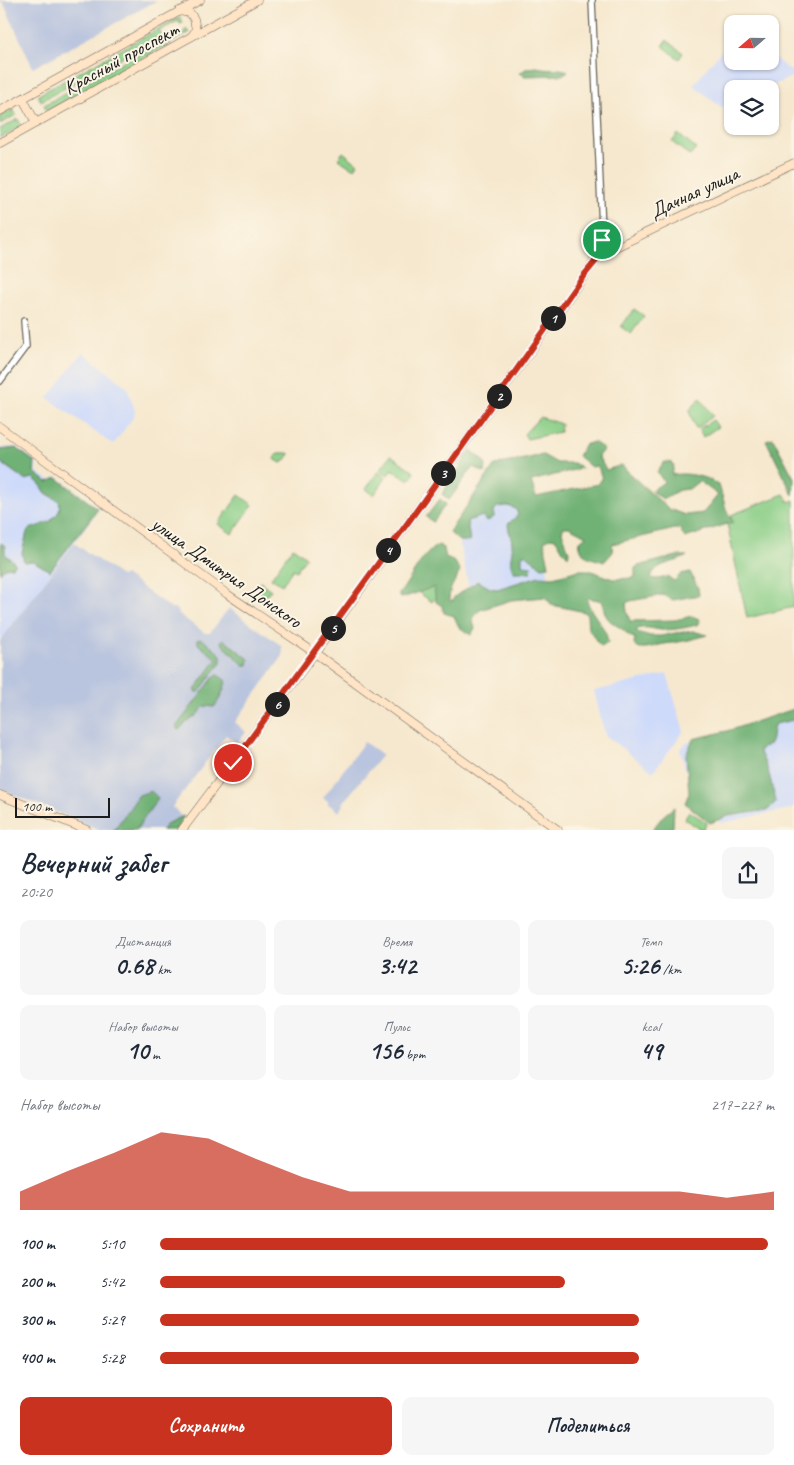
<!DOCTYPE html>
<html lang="ru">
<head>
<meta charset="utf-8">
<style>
  :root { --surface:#fff; --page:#f6f6f7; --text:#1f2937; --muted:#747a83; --accent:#c8321e }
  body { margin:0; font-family:Caveat,sans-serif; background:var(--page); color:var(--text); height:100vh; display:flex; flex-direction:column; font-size:19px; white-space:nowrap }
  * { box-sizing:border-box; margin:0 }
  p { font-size:16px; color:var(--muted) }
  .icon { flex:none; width:28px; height:28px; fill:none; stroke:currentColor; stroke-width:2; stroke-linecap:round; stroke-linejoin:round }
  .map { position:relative; height:830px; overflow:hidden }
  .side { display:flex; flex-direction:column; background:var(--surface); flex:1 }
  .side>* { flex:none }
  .needle { width:32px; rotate:250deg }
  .controls { position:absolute; left:724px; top:15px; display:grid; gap:10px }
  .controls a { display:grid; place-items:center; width:55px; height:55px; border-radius:10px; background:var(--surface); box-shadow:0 1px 4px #0004; font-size:25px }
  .scale { position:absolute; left:15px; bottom:12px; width:95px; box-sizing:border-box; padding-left:5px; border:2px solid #1c1c1c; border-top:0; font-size:14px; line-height:18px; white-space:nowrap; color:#1c1c1c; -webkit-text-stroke:4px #fcf5e5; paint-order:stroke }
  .pin { position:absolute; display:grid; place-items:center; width:42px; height:42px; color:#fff; margin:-21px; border:2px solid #fff; border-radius:50%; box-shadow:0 1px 5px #0007 }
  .km { position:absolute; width:25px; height:25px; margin:-12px; border-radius:50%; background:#222; color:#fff; font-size:14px; line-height:25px; text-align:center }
  .round { display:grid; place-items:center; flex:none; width:52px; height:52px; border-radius:10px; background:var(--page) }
  .overview { display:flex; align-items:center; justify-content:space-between; height:85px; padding:0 20px }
  h1 { font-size:28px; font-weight:700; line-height:38px }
  .stats { display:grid; grid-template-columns:repeat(3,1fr); gap:8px; height:85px; padding:5px 20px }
  .stats div { display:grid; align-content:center; border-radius:10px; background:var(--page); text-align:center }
  .stats b { font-size:25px; font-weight:700 }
  .stats small { font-size:14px; font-weight:400 }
  .stats p { font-size:14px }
  .chart { height:140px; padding:10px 20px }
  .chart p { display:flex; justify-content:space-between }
  .chart svg { width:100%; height:90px; margin-top:5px; fill:var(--accent); opacity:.7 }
  .primary-button { display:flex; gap:10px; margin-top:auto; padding:10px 20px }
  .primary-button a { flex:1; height:58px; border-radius:10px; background:var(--accent); color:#fff; font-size:20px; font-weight:700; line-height:58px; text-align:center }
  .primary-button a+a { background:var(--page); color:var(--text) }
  ul { padding:0 20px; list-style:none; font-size:16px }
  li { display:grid; grid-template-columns:80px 60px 1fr; align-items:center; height:38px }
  li i { height:12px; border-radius:6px; background:var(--accent) }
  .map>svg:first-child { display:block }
  .built { fill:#cedafa }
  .industrial { fill:#b9c4de }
  .green { fill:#8ace87; stroke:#537552 }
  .forest { fill:#6fb174; stroke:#466648 }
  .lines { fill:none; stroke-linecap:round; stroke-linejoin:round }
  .street-casing { stroke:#68635a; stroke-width:8 }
  .secondary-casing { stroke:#68635a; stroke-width:9 }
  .street { stroke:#fff; stroke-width:5.5 }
  .secondary { stroke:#ffe4c6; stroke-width:8 }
  .route-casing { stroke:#fff; stroke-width:10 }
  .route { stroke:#c8321e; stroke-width:6 }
  .labels { text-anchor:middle; stroke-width:4; stroke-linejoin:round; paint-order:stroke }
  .street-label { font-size:20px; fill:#1c1c1c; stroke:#fcf5e5 }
</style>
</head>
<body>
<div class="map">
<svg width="794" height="830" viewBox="0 0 794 830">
  <rect width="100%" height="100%" fill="#fcf5e5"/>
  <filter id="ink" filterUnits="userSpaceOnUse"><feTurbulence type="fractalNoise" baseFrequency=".02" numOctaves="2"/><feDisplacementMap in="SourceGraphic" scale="10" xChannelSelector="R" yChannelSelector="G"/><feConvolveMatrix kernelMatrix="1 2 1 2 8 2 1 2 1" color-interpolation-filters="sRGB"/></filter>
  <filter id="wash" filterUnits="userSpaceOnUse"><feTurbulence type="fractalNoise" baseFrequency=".0096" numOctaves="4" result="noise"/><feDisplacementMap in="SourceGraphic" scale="20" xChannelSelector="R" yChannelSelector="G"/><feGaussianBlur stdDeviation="1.12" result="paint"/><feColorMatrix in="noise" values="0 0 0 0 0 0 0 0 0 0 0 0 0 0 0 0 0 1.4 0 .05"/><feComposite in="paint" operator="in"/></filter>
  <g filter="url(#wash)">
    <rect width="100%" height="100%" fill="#f6e8ce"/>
    <g class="built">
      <polygon points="732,38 732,61 770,61 770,55 794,73 794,76 765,89 732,89 732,103 722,108 693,85"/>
      <polygon points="83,352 127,387 135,410 134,416 113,445 48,398"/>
      <polygon points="16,447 36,461 36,471 49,480 57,477 99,509 0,641 0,448"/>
      <polygon points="509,499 541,528 549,580 471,598 457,530 472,509"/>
      <polygon points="667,674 684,731 653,772 605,735 594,691"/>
      <polygon points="794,716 794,808 721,823 696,807 680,749 686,743"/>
    </g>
    <g class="industrial">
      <polygon points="0,0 156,0 156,1 33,68 3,2 0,3"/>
      <polygon points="74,543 122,577 125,575 172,609 173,607 179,612 178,614 205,633 210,633 229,608 282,646 283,656 235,722 246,732 237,743 226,735 172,807 182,816 172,830 100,830 0,789 0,641"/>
      <polygon points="364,742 382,755 345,800 339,812 328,804 328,801 323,798"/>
    </g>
    <g class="green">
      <polygon points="180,17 183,23 180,24 178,21 159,31 162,35 41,101 38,95"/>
      <polygon points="187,29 189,33 47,111 44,105 164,39 166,43 185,33 184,31"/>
      <polygon points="667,40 683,53 679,59 663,46"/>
      <polygon points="13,109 16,115 0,124 0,116"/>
      <polygon points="18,119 22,127 0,138 0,129"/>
      <polygon points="678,134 696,149 690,156 672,142"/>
      <polygon points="343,152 358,164 354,169 338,159"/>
      <polygon points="634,309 644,316 631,334 621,327"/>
      <polygon points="700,398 713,416 696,429 689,411"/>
      <polygon points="540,417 561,424 560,432 527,439 524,434"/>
      <polygon points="713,420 718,427 703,437 699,429"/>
      <polygon points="279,453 287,453 290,454 285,461 281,463 274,459 276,455"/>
      <polygon points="391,455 413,471 414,474 409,480 392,469 388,475 380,470"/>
      <polygon points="378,472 386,478 374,495 366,489"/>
      <polygon points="784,494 789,502 794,500 794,607 747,618 727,524 732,521 731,515"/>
      <polygon points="239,495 253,505 232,534 218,524"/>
      <polygon points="293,547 306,557 296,571 293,569 282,585 271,578"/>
      <polygon points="452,573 432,602 415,590"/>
      <polygon points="260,582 271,590 264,599 253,591"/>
      <polygon points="689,811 707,823 702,830 684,819"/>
    </g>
    <g class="forest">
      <path d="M537,67C547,70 557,67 568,71L562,75L525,76L520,73L527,68Z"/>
      <polygon points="773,438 794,478 793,495 766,440"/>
      <path d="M594,442L604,449L598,456L606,470L622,465L632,476L669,509L685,515L703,513L718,495L699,481L689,489L679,490L663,499L651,491L664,482L657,472L664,462H670L674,465L672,475C689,472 704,476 719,485L726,509L733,522L685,538L679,528L612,544L613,552L604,562C590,557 582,559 579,542L586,536L569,527H564L562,531L569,552L568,556L563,551L556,539L550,538L544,541L549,566L542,567L525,554L522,555V565L532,566L531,572H514C507,559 513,557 512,544C512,537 508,531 508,524L518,515L516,509L508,506L497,507L494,511L495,516L490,520L485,521L483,516L467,521L470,541H459L449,532L495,465L543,455L557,463H574L582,468L531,481L536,497L598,484L602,479L598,466L591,467L578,456L584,445Z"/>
      <polygon points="16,448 35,462 34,472 47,482 57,478 98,509 50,571 33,561 24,562 22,553 27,532 30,529 49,522 58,513 60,507 59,501 46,493 40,484 33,478 25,480 0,462 0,450"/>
      <polygon points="471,450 483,460 486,466 485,473 473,467 449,500 442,494"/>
      <polygon points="440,499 446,504 433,522 426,517"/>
      <polygon points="1,543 5,546 5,554 15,563 12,567 4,568 0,573"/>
      <path d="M439,545L444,549L446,558L455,562L460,571C456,581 447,589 450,601H453L454,597L478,581L490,588L497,589L539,576L553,577L579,570H589L613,579L634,578L635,575V568L638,566L677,556H687C675,564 655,562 651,578L657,579L668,577L674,581L681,574L690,572L698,588L699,595L673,600L663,595L630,601L626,603L627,612L630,621L675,620L692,616L699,619L700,621L699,624C687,628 673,630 661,630C653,629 646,626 637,629V632L650,636H661L675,633L693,631L707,635C691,640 681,642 664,644C653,646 647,650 636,647L634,644L635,638C628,637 628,633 622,629C607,619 606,620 602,601L589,598L587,600C591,616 607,626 608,643L601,646C595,642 594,634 588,629L587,615L585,612L552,605L545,597L511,600L480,610L474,616L473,622L475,628L471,635L459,627L454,616L444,613L442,606L436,602L434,587L402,598L399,597V594C410,581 423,551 439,545Z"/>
      <polygon points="198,639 202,639 221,655 221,662 199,692 196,692 195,690 217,659 198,644"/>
      <polygon points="223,639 249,659 248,665 244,665 222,644 221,641"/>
      <path d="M218,675L226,681C224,690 220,700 214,707L205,706L202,709L196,716L185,723L179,730L176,727L214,677Z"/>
      <path d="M794,709V720L775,724C771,731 774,737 770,744L759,750L768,770L776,802L768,810L728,816L710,823L685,803L689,793L686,755L693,739L727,731Z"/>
      <polygon points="151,791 158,798 136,830 114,830 139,795"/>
      <polygon points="674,807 673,827 668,830 652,830 663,816"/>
      <polygon points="184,816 176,830 162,830 168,823"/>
    </g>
  </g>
  <g filter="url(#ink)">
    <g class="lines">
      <g class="street-casing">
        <g id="street">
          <polyline points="592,0 603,252"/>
          <polyline points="0,381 26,346 24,321"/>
        </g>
      </g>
      <g class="secondary-casing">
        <g id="secondary">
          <polyline points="179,11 190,13 194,19 196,30 192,36"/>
          <polyline points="23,99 36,123"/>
          <polyline points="0,111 200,0"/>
          <polyline points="0,143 257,0"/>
          <polyline points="0,427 227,594 315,653 558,830"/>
          <polyline points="0,795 87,830"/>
          <polyline points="182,830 320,646 599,255 794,163"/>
        </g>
      </g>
      <use href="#street" class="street"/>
      <use href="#secondary" class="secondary"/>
    </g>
  </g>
  <g class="lines" filter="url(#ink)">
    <g class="route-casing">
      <polyline id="route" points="233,763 417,510 581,279 603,252 602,240"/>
    </g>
    <use href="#route" class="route"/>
  </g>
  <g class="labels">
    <g class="street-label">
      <text transform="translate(121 58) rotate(-29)" y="7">Красный проспект</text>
      <text transform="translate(694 192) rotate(-25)" y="7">Дачная улица</text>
      <text transform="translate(227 572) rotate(35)" y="7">улица Дмитрия Донского</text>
    </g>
  </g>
</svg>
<div class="controls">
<a><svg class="needle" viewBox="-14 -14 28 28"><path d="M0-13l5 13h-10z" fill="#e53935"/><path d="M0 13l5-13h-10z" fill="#747a83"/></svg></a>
<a><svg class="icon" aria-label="layers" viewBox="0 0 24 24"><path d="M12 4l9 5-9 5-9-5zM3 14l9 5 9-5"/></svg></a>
</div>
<div class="scale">100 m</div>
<div class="pin" style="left:602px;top:240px;background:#1e9e55"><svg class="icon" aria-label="arrive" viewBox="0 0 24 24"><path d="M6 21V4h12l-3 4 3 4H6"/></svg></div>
<div class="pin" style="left:233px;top:763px;background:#d93025"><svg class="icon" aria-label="check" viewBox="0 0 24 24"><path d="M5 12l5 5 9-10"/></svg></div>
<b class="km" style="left:553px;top:318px">1</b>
<b class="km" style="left:499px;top:396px">2</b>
<b class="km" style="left:443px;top:473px">3</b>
<b class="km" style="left:388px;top:550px">4</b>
<b class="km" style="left:333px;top:628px">5</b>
<b class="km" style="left:277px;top:704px">6</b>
</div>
<section class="side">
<div class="overview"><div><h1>Вечерний забег</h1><p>20:20</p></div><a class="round"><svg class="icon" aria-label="share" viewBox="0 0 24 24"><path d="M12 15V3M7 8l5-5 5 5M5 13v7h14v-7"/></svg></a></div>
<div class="stats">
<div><p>Дистанция</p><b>0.68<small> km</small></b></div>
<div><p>Время</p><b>3:42</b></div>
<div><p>Темп</p><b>5:26<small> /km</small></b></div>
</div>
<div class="stats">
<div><p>Набор высоты</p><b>10<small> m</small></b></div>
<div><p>Пульс</p><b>156<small> bpm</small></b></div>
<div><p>kcal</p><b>49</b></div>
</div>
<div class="chart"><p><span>Набор высоты</span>217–227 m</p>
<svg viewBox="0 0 160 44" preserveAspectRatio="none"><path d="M0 44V35L10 25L20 16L30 6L40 9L50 19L60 28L70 35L80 35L90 35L100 35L110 35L120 35L130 35L140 35L150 38L160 35V44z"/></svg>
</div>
<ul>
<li><b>100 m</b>5:10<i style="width:99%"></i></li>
<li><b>200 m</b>5:42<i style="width:66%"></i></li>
<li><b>300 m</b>5:29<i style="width:78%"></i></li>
<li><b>400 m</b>5:28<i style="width:78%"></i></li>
</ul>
<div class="primary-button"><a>Сохранить</a><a>Поделиться</a></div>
</section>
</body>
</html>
